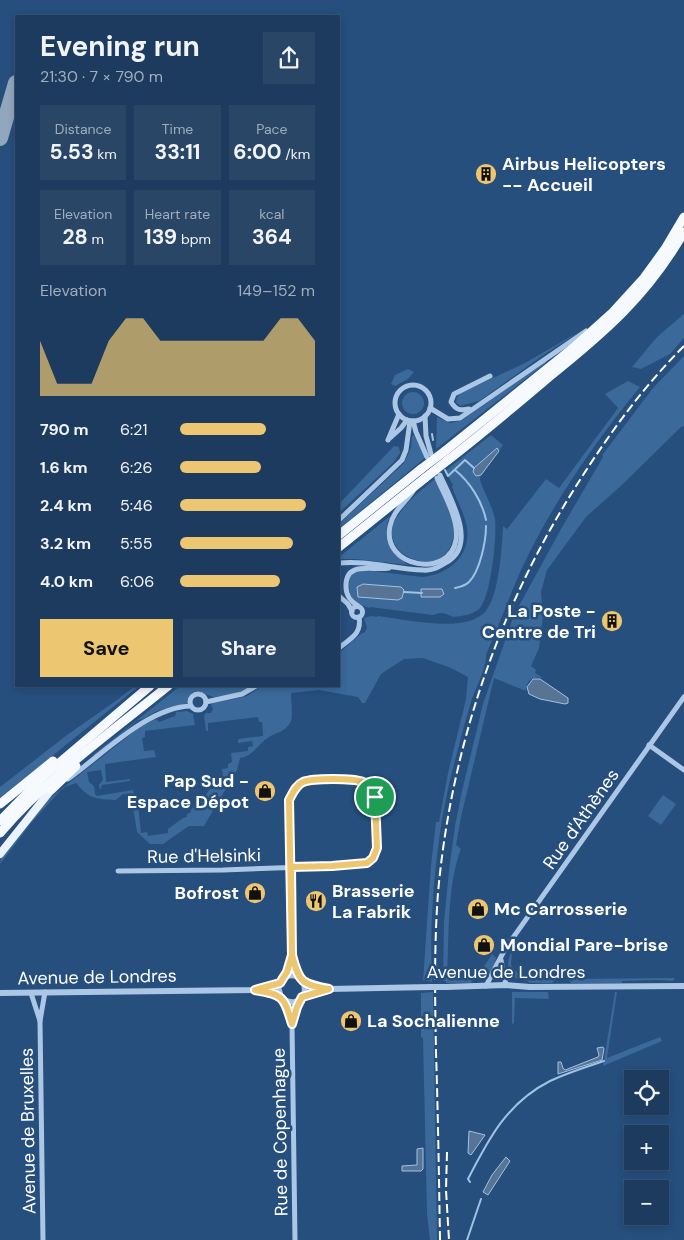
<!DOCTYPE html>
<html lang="en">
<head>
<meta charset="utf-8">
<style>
  :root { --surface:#1c3b5e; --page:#294667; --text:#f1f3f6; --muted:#a0adbc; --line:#3a5573; --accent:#edc671 }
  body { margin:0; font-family:"DM Sans",sans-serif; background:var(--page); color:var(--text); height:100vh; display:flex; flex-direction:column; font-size:19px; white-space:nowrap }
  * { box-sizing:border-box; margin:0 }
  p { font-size:16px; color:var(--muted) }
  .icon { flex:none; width:28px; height:28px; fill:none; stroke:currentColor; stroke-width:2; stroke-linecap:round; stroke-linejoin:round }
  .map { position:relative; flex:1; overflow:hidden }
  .side { position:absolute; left:15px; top:15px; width:325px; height:672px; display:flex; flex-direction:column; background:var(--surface); border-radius:0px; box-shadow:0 2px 8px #0003,0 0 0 1px var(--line) }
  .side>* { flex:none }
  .controls { position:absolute; left:624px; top:1070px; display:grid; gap:10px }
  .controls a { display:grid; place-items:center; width:45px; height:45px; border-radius:0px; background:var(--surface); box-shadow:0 2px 8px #0003,0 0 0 1px var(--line); font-size:25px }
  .pin { position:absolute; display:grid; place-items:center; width:42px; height:42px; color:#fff; margin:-21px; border:2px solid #fff; border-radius:50%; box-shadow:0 1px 5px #0007 }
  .round { display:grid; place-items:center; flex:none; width:52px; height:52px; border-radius:0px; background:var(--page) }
  .overview { display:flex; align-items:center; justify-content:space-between; height:85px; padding:0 25px }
  h1 { font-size:28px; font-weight:700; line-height:38px }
  .stats { display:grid; grid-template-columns:repeat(3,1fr); gap:8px; height:85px; padding:5px 25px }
  .stats div { display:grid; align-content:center; border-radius:0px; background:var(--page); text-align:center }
  .stats b { font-size:21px; font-weight:700 }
  .stats small { font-size:14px; font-weight:400 }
  .stats p { font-size:14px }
  .chart { height:140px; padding:10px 25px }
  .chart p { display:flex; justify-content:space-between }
  .chart svg { width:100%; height:90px; margin-top:5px; fill:var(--accent); opacity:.7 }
  .button { display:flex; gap:10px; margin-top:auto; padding:10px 25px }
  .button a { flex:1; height:58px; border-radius:0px; background:var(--accent); color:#111; font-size:20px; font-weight:700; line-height:58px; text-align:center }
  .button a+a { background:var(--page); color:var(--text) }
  ul { padding:0 25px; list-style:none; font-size:16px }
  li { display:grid; grid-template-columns:80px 60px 1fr; align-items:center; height:38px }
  li i { height:12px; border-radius:6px; background:var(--accent) }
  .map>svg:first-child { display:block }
  .green { fill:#3a699a }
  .water { fill:#587495; stroke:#a0c2e5 }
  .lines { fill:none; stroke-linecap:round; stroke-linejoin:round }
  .stream { stroke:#a0c2e5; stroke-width:2 }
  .taxiway { stroke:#92a7be; stroke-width:16 }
  .minor { stroke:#abc7e5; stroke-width:5 }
  .tertiary { stroke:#abc7e5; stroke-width:6 }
  .primary { stroke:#ecf3fd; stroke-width:8 }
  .trunk { stroke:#f6f9fe; stroke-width:9 }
  .rail { stroke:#fff; stroke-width:2; stroke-dasharray:9 4; stroke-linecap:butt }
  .tertiary-bridge { stroke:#abc7e5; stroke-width:6 }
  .trunk-bridge { stroke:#f6f9fe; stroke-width:9 }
  .route-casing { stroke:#fff; stroke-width:10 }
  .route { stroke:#edc671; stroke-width:6 }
  .labels { text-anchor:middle; stroke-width:5; stroke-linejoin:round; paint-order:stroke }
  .poi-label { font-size:18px; font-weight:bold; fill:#fff; stroke:#264f7d; text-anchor:start }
  .street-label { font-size:18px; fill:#fff; stroke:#264f7d }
</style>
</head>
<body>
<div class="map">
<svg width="684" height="1240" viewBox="0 0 684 1240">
  <rect width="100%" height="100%" fill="#264f7d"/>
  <g class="green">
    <polygon points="684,314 684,338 670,354 641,369 632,367 657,337"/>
    <polygon points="582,330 542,356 479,401 460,406 456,402 457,397 461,393 525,363"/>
    <path d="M684,356V426L681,427L624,483L586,517L547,570L541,592L543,616L539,648L531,666L536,670L535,673L543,678C534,676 526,679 526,691L494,678L461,817L456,845L461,849C447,884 449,940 447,979H466L474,977V979L471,983H446V981H443L444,922L449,871L455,826L462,791L483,704L514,615L561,529L603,457V454L653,388Z"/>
    <polygon points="546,361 546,363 436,449 437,417 450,423 462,420"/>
    <polygon points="408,369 414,372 408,379 395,386 391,384 395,375"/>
    <path d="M628,381L640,387C594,443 552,504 521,570C509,598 498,627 486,655C487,667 475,690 471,702C464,725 458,749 452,772C436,836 429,916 432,982L424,980L423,981L431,865L436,822H439L448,773L466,699L468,677L451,668L423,658L404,659L381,674L365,703H362L358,697L319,690L291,693C291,701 293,714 291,721C287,731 277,732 269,737C258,744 253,756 240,758L237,770L204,826H189L163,844H150L137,832L133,807L130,795L123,794L116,800C96,799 89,799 76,783L65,787L58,793L31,823L0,864L1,857L50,798L141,726L156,719L159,722L175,716L176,712L187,711L193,714L195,725L145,731V737L142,738L144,751L154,750L156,757L105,764L106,782L130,779V781L102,785L100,790L99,785L103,780L101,770L87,772L89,782L94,786L95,794L97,796L133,790L134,794H137L141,833L147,832L148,836L168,833V829L183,818L187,817V814L191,812V810L198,802L205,801L204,797L210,789H214L217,782L223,776L222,769L228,768V764L232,762L231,753L248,751V747L253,746L252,741L238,743V739L263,736L262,722H259L258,717L208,723V731H206L204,716L206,713H211L213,709L211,705L213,703L247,696L262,686H339V653L362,633H364L367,628L364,618L371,616L377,617V616C405,619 464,634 485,612C499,597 502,547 503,526L507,529L546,479L559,488L618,408L605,394Z"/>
    <circle cx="413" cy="403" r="11"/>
    <polygon points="414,435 426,457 339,529 339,524 404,463 411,448 412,436"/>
    <path d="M491,435L503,445L480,477V480C484,493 492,505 495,519C497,537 491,597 479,609C472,615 462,616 453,617C446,613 441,612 433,615L370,607L369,608C351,602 347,596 350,577L354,573L365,570L422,577C448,575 471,556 467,528C465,514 456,499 452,487L453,485L445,471Z"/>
    <polygon points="394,446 399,447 400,453 393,463 342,510 339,511 339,504"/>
    <path d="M435,479C443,497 456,518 453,538C445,584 372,555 397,517C406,502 421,490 435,479Z"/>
    <path d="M390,516C380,539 391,552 408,565L356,559H339V557Z"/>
    <polygon points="135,686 139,686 0,798 0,787 67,735 117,700"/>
    <path d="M180,686H240L242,688L244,686H251C242,693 228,696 216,697C206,697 190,681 188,703L157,711L143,719L138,720L95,757L93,755Z"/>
    <polygon points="663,795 676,804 661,825 648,816"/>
    <path d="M512,951L511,965C521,982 539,978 556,979L552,983H529L528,981C510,981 503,967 512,951Z"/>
    <path d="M492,954L496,958C495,967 491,974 485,980L480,973Z"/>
    <polygon points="675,978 673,981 658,980 622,981 622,983 572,983 569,981 569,979"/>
    <polygon points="433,992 437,1240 430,1240 427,1214 423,1038 421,1037 421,993"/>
    <polygon points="512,992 548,992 549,999 515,998 514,1023 512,1024"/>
    <polygon points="615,992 617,992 607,1058 660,1037 662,1041 603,1066"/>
  </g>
  <g class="water">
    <polygon points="497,448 499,451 481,475 476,476 473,472 474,468"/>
    <polygon points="363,584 401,587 404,590 402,598 398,600 358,597 357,587"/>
    <polygon points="421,589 442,589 444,594 440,597 421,597"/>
    <polygon points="533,679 540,679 568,698 568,703 565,704 540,699 529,694 527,687"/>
    <polygon points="603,1047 604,1049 602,1060 558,1074 558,1062 561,1062 563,1068 565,1070 598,1057 599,1055 597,1048"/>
    <polygon points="469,1131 485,1135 471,1155 468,1153"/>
    <polygon points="423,1148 423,1169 421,1171 402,1171 402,1166 417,1165 417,1149"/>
    <polygon points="506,1157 510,1161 488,1195 483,1192 492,1175"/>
  </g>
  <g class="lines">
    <g class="stream">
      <polyline points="432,434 433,440"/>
      <polyline points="445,470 448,476 465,460 474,468"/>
      <path d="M455,470C470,482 482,501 486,520"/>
      <path d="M455,588C460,587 466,585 469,582C480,571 486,541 486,526"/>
      <polyline points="404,592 422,593"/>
      <path d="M470,1182L468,1179C489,1138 507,1103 550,1081C567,1073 586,1067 604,1061"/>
      <polyline points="467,1240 481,1199"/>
    </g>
    <polyline class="taxiway" points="0,138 16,83"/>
    <g class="minor">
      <circle cx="413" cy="403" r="18"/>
      <polyline points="430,408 448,419 460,418 586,331"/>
      <path d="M469,409C460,411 456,410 451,402L454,394L490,376"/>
      <polyline points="425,416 426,436 431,454"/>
      <polyline points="413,421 416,432 427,457"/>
      <polyline points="390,438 401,428 407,420"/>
      <polyline points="388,440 399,414"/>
      <path d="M413,491C405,503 393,511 390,526C381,568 450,579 456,540C459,519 445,497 437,478"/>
      <polyline points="339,520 402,460 406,450 410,421"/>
      <path d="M339,563C367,560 394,569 423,570C432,571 439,567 447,562C478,544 450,498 440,475"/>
      <polyline points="339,596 348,604 352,611"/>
      <path d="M358,606C351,602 346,595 346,587C345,560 373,571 389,568"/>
      <circle cx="357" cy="612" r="5.5"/>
      <path d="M339,648C351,638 362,634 359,617"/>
      <circle cx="198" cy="702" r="8"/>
      <polyline points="206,702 242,694 256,686"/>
      <polyline points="649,745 684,770"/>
      <path d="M68,779C103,754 148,707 191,706"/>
      <polyline points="118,871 223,870 332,866 367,863 373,858 377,848 376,800 370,787 357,781 312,779 302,782 295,789 289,800 292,955"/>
      <polyline points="501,960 506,985"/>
      <polyline points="284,977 292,955 299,978"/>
      <polyline points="486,986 505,949 684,697"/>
      <polyline points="31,993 40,1021 45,992"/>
      <polyline points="284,1000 292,1024 300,999"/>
      <polyline points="40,1021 43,1240"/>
      <polyline points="292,1024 295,1240"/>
    </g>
    <g class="tertiary">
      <polyline points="303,982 329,989 431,987"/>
      <polyline points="446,987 506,985 530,987 684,986"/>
      <path d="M259,991C264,991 269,992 274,994C281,997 287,1004 295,1002C308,999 308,981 296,976C287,973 281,980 278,987L281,997"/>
      <polyline points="0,993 255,990 280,983"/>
      <polyline points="302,997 327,989"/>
    </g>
    <polyline class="primary" points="0,854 51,790"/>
    <g class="trunk">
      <polyline points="445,451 573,348 613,312 644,278 665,249 684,217"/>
      <path d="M448,460C483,433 516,405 549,377C605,332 647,296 684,232"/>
      <polyline points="339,535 421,469"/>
      <polyline points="339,547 425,478"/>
      <polyline points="51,790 76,766"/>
      <polyline points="0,804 53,761"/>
      <polyline points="0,821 45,775 150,686"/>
      <path d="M0,833C49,776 110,733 168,686"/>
    </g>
    <g class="rail">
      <polyline points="447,1152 446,1190 449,1240"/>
      <path d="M440,1240C439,1177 438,1115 436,1052C435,999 434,946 438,893C451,747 499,607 578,483C609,434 643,387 684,346"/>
    </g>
    <polyline class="tertiary-bridge" points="431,987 446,987"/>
    <g class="trunk-bridge">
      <polyline points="421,469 445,451"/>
      <polyline points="425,478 448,460"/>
    </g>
  </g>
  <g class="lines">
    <g class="route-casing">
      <path id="route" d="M375,797L377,848L373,858L367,863L332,866L291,867L292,955L287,972L280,983L255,990C283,995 284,996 292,1024L297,1007L302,997L329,989C302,984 299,983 292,955L289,800C293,793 296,785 303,782C313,778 353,778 363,782C369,785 373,791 375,797"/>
    </g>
    <use href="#route" class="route"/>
  </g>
  <defs>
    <g id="building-disc" transform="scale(1.125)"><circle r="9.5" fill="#edc671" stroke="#264f7d"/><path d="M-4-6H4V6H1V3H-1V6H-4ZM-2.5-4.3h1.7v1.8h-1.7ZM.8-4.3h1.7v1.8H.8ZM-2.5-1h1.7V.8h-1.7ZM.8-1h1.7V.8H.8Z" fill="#111"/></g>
    <g id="shop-disc" transform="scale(1.125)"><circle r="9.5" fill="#edc671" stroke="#264f7d"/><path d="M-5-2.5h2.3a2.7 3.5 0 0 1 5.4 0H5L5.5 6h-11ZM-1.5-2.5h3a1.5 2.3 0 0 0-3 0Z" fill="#111"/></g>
    <g id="restaurant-disc" transform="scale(1.125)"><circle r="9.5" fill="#edc671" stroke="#264f7d"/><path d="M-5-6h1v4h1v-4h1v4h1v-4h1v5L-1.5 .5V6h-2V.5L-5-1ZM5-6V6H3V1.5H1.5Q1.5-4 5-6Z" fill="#111"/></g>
  </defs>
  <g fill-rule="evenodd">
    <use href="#building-disc" x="486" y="174"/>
    <use href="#building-disc" x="612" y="621"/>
    <use href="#shop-disc" x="265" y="791"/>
    <use href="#shop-disc" x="255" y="893"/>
    <use href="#restaurant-disc" x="316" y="901"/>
    <use href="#shop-disc" x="478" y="909"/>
    <use href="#shop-disc" x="484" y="945"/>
    <use href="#shop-disc" x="351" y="1021"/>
  </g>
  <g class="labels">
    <g class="poi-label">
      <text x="502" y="170">Airbus Helicopters<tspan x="502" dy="21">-- Accueil</tspan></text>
      <text x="596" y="617" text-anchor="end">La Poste -<tspan x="596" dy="21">Centre de Tri</tspan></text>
      <text x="249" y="787" text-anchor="end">Pap Sud -<tspan x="249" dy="21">Espace Dépot</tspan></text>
      <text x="332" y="897">Brasserie<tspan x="332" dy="21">La Fabrik</tspan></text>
      <text x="239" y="899" text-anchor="end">Bofrost</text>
      <text x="494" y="915">Mc Carrosserie</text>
      <text x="500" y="951">Mondial Pare-brise</text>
      <text x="367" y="1027">La Sochalienne</text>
    </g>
    <g class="street-label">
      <text transform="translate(581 819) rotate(-55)" y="6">Rue d'Athènes</text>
      <text transform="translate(204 856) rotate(-1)" y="6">Rue d'Helsinki</text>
      <text x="506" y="978">Avenue de Londres</text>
      <text transform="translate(97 977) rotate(-1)" y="6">Avenue de Londres</text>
      <text transform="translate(28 1131) rotate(-91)" y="6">Avenue de Bruxelles</text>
      <text transform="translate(280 1132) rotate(-91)" y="6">Rue de Copenhague</text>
    </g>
  </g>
</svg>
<div class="controls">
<a><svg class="icon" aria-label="locate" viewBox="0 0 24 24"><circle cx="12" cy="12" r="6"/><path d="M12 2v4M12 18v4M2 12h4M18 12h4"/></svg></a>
<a>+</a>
<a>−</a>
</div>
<div class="pin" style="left:375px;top:797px;background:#1e9e55"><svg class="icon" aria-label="arrive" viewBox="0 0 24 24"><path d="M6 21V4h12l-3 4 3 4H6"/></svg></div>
<section class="side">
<div class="overview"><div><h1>Evening run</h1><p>21:30 · 7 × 790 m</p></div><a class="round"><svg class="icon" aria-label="share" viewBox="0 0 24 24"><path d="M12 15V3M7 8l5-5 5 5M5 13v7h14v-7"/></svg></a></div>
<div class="stats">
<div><p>Distance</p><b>5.53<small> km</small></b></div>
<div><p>Time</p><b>33:11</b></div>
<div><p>Pace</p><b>6:00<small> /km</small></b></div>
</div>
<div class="stats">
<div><p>Elevation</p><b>28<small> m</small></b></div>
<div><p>Heart rate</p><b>139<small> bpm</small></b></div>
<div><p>kcal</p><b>364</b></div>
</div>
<div class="chart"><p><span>Elevation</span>149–152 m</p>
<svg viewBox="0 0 160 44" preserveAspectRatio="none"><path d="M0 44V17L10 38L20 38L30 38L40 17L50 6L60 6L70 17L80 17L90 17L100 17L110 17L120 17L130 17L140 6L150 6L160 17V44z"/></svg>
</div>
<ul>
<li><b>790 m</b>6:21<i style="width:64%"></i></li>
<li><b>1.6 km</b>6:26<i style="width:60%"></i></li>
<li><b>2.4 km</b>5:46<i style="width:93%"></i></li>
<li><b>3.2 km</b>5:55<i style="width:84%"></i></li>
<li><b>4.0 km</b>6:06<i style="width:74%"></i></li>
</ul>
<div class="button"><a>Save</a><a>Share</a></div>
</section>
</div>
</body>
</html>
